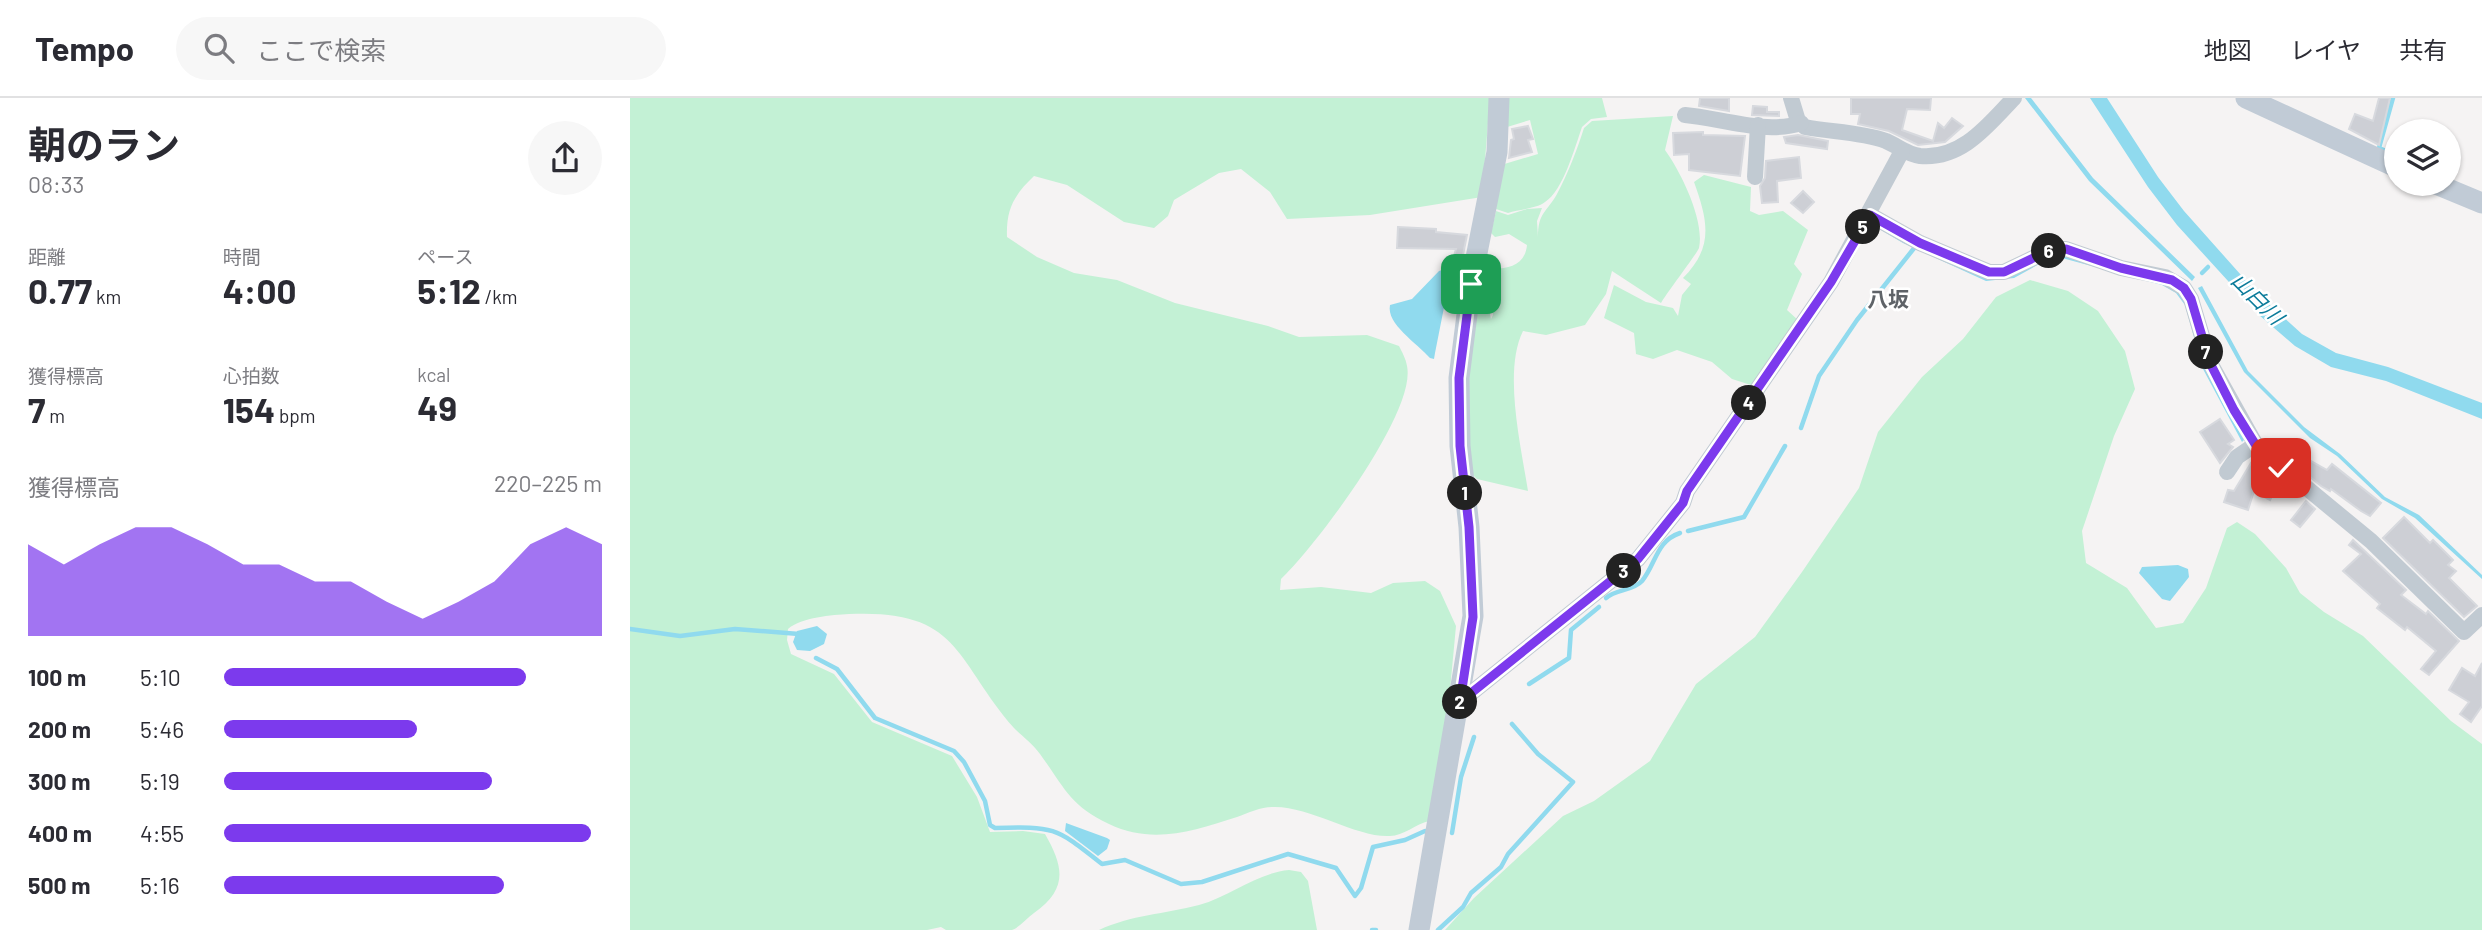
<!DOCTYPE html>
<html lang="ja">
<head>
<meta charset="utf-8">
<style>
  :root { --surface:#fff; --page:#f7f7f7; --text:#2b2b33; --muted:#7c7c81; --line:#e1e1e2; --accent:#7c3aed }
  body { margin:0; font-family:Barlow,"Noto Sans JP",sans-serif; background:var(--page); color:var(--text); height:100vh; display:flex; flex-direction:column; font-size:26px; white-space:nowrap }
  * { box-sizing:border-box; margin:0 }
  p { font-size:23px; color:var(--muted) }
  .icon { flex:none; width:38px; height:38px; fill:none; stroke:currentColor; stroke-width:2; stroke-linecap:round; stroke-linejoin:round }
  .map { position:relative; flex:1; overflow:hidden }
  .sheet { display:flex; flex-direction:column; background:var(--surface); width:630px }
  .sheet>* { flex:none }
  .fabs { position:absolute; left:1754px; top:21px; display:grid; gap:14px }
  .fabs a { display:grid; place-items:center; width:77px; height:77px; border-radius:50%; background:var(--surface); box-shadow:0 2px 5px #0004; font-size:35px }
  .pin { position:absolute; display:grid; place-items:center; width:60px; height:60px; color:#fff; margin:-30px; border-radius:14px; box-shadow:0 4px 10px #0006 }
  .km { position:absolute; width:35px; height:35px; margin:-18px; border-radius:50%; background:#222; color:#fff; font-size:19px; line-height:35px; text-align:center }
  .round { display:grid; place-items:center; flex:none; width:74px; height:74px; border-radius:37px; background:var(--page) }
  .head { display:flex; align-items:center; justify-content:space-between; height:119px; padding:0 28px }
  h1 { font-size:38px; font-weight:700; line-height:52px }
  .figures { display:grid; grid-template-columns:repeat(3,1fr); gap:10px; height:119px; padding:7px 28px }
  .figures div { display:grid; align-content:center }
  .figures b { font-size:35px; font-weight:700 }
  .figures small { font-size:19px; font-weight:400 }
  .figures p { font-size:19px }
  .chart { height:196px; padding:14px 28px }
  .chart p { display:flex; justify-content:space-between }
  .chart svg { width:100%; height:126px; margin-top:7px; fill:var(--accent); opacity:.7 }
  ul { padding:0 28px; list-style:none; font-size:23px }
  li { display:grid; grid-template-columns:112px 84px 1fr; align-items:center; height:52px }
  li i { height:18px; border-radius:9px; background:var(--accent) }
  header { display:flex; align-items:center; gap:42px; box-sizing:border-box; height:98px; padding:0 35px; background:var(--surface); border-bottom:2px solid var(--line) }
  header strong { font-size:33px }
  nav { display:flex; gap:38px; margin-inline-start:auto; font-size:24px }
  .search { width:490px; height:63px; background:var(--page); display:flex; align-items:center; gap:18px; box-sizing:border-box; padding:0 24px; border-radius:38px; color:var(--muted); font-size:26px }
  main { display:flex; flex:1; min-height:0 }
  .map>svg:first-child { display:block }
  .green { fill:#c3f1d5 }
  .water { fill:#90daee }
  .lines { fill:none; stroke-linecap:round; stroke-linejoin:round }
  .stream { stroke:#90daee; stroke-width:4.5 }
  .building { fill:#cdcfd5; stroke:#d7d9de; stroke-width:2 }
  .street { stroke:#c1cad2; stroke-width:16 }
  .secondary { stroke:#c1cbd6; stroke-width:21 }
  .route-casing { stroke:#fff; stroke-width:14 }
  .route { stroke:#7c3aed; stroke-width:9 }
  .labels { text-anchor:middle; stroke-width:5; stroke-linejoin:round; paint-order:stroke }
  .water-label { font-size:21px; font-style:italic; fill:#0c7c9b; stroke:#fff }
  .neighbourhood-label { font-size:21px; font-weight:bold; fill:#5f6368; stroke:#fff }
</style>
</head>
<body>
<header>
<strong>Tempo</strong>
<div class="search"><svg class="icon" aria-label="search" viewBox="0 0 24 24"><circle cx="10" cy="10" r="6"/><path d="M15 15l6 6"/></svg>ここで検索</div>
<nav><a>地図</a><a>レイヤ</a><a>共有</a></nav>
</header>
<main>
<section class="sheet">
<div class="head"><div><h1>朝のラン</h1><p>08:33</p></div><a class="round"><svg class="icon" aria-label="share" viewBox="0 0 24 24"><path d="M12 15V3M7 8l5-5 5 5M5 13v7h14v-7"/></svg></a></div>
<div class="figures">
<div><p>距離</p><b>0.77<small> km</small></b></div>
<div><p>時間</p><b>4:00</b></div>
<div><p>ペース</p><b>5:12<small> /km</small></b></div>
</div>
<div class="figures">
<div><p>獲得標高</p><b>7<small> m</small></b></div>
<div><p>心拍数</p><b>154<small> bpm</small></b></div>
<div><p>kcal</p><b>49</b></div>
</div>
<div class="chart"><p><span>獲得標高</span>220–225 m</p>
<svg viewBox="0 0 160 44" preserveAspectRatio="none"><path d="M0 44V12L10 19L20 12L30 6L40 6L50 12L60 19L70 19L80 25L90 25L100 32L110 38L120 32L130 25L140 12L150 6L160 12V44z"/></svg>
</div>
<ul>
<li><b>100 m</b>5:10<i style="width:80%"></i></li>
<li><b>200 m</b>5:46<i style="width:51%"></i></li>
<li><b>300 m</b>5:19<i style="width:71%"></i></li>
<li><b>400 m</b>4:55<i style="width:97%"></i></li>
<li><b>500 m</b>5:16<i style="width:74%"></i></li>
</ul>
</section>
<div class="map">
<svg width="1852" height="832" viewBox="0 0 1852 832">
  <rect width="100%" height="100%" fill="#f5f3f3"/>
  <g class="green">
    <path d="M0,0H860L852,99L740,117L657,121L640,94L611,71L589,75L544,102L538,118L524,130L494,124L437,87L404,78C384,97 376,111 377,139L407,159L444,175L487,182L545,205L638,228L669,239L737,237L769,248C772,254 776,261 777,268C787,314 685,449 651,481L650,492L691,489L741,495L763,485L795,483L810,493L826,528L815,645L799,723C786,726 773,738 760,738C727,740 678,707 642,709C631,709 618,715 607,719C563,733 523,747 479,726C439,707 435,690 410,656C403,646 393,639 384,630C324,561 331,511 219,516C202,517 172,519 158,531L157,542L161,556L204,576L242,624L322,658L347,699L360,734L393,733L415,736C434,769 438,791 404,815C397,820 390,829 382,832C369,832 332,832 316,832L311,829L297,832H0Z"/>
    <path d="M876,0H972L977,19L961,21L952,29C945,49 933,93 915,104C906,111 889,111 878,115L866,111L871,67L908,56L900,22L874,30Z"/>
    <path d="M1043,18L1035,52C1051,74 1075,123 1069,150C1068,154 1036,196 1031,205L982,173L976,196L955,227L916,237L893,233C873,273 891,348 898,393L847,381L841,375L836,271L850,184L854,186L861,221L863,217L853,170C871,172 895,171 897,147L879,136L865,139L861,135L866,113L878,117L897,111L912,110L907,123L908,139C908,114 917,114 927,96C938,75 947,52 954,30L962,23Z"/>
    <path d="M1074,77L1121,89L1120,113L1129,117L1153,113L1178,132L1164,166L1172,176L1157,212L1169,223L1124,288L1102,281L1082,264L1047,252L1023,261L1006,256L1004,235L974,220L984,187L1016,204L1043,210L1048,218L1052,197L1061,186L1053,180C1084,149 1078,123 1064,84Z"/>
    <polygon points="1400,182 1438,193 1468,213 1495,253 1505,291 1484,338 1452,433 1456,465 1497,490 1526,530 1553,525 1576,490 1597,430 1607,424 1625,436 1656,470 1670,495 1694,514 1733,538 1821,623 1852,646 1852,832 815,832 844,800 933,718 964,703 1020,663 1066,586 1125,539 1172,474 1229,390 1248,334 1292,279 1333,241 1366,199"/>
    <path d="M659,772L671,774L678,783L687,832H469C501,817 535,816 569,807C601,798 627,775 659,772Z"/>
  </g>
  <g class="water">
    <polygon points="1395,0 1401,0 1463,80 1565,179 1562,183 1459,83"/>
    <polygon points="1460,0 1477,0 1528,79 1554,113 1627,195 1672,236 1706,255 1758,269 1852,305 1852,321 1756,283 1701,269 1665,248 1629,217 1547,127 1518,89"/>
    <polygon points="1246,129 1358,180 1434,157 1534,185 1549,193 1557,206 1591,302 1614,342 1612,344 1573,271 1555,207 1546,195 1532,187 1432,160 1411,165 1384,180 1356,183 1273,145"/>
    <path d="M818,170L821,174L805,255L804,261L800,260C787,245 756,226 760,207L782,201L809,173Z"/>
    <polygon points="1572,188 1618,273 1674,329 1710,356 1755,399 1789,417 1852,477 1852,481 1785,420 1752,401 1707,358 1680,340 1614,274 1568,190"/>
    <polygon points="1548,467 1558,471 1559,479 1540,503 1532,501 1509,475 1512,469"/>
    <polygon points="187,528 197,536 194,546 180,553 167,552 163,544 167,533"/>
    <polygon points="436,725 477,740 480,742 477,751 468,758 435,733"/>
  </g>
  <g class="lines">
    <g class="stream">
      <polyline points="1763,0 1749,50 1766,57"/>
      <polyline points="1572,175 1578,169"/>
      <polyline points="1171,330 1189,278 1227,222 1285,149"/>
      <polyline points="1058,433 1114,419 1155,348"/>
      <path d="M976,500C986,491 1003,493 1012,483C1026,466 1026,443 1050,435"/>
      <polyline points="0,531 50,538 105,531 169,536"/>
      <path d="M186,560L207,571L245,620L324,653L334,664L355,703L360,727L365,730C426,728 426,730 472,766L495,762L551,786L572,784L658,756L706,770L725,798L731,790L743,749L775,742L795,733"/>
      <polyline points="899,586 939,560 941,532 969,509"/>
      <polyline points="822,735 831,679 844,639"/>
      <polyline points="742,832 746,832"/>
      <polyline points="808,832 833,809 841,795 871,769 878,756 943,684 908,656 882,626"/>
    </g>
  </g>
  <g class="building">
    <polygon points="1070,0 1099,0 1099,13 1069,8"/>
    <polygon points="1221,0 1301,0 1300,12 1277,11 1272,32 1303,43 1308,25 1314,30 1322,20 1333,28 1315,44 1288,47 1259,33 1228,26 1230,16 1221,16"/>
    <polygon points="1749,0 1760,0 1749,47 1719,31 1725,16 1743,23"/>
    <polygon points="1123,8 1137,9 1137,14 1149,14 1149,18 1122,17"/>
    <polygon points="898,28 903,41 898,42 902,54 879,60 881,42 884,41 882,31"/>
    <polygon points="1073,34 1073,37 1115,38 1110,78 1059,72 1059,56 1044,57 1043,35"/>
    <polygon points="1168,37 1198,43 1197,51 1156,45 1154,39"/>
    <polygon points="1169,59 1171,80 1147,83 1148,104 1132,105 1130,88 1135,80 1136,63"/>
    <polygon points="1173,93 1184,104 1173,115 1161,105"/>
    <polygon points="768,129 806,131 806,134 837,137 832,162 823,161 826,151 767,150"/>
    <polygon points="1590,321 1604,342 1598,346 1603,349 1590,365 1570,334"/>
    <polygon points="1649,345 1697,372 1702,366 1751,405 1740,418 1731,413 1701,391 1700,393 1691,388 1645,350"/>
    <polygon points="1624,360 1640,373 1636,380 1648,386 1640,402 1624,393 1618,412 1594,404 1598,392 1604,393"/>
    <polygon points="1676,403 1685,411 1670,429 1661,422"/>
    <polygon points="1774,419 1800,445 1803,442 1823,462 1818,467 1826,473 1819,480 1847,508 1834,519 1753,440"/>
    <polygon points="1723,442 1776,492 1771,497 1796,516 1798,513 1829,543 1799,577 1791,571 1806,553 1777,529 1775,532 1747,510 1750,506 1713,473 1731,456 1719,447"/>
    <polygon points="1852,565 1852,608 1841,624 1830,616 1839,604 1819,592 1832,570 1845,578"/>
  </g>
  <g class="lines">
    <g class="street">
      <path d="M1161,0L1168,23L1175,29C1201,34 1231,34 1256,43C1268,48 1276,56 1290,58C1332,62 1359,26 1384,0"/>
      <path d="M1055,17C1090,20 1136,37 1171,25"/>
      <polyline points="1125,79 1128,27"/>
      <polyline points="1240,117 1290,145 1359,174 1374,174 1418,153 1436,151 1491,170 1535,179 1554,190 1561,201 1580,265 1627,349 1741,443 1834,534 1852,517"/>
      <polyline points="1597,374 1607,359 1626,346"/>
      <polyline points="830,604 1008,461 1053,405 1057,393 1201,184 1272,53"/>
    </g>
    <g class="secondary">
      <polyline points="1616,0 1766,69"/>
      <polyline points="1806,86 1852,105"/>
      <polyline points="789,832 843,518 839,429 830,348 829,280 841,185 867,54 869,0"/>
    </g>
  </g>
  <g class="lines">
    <g class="route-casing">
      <polyline id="route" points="841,186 829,280 830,348 839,429 843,519 830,604 1008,461 1053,405 1057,393 1201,184 1240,117 1290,145 1359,174 1374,174 1418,153 1436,151 1491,170 1542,182 1554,190 1561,201 1580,265 1604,312 1627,349 1651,370"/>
    </g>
    <use href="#route" class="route"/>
  </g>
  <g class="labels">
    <g class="water-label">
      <text transform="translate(1627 201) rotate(45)" y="7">山白川</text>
    </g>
    <g class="neighbourhood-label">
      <text x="1258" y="209">八坂</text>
    </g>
  </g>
</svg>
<div class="fabs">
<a><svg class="icon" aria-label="layers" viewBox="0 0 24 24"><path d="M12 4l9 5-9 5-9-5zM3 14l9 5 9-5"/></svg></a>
</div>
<div class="pin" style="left:841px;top:186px;background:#1e9e55"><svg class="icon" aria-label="arrive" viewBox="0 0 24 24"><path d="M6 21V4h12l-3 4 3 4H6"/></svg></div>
<div class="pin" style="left:1651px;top:370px;background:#d93025"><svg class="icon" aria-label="check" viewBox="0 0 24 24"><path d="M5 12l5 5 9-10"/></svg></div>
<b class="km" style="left:835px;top:395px">1</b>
<b class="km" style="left:830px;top:604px">2</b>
<b class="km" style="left:994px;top:473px">3</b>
<b class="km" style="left:1119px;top:305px">4</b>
<b class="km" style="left:1233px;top:129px">5</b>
<b class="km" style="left:1419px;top:153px">6</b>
<b class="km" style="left:1576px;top:254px">7</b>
</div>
</main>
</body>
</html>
